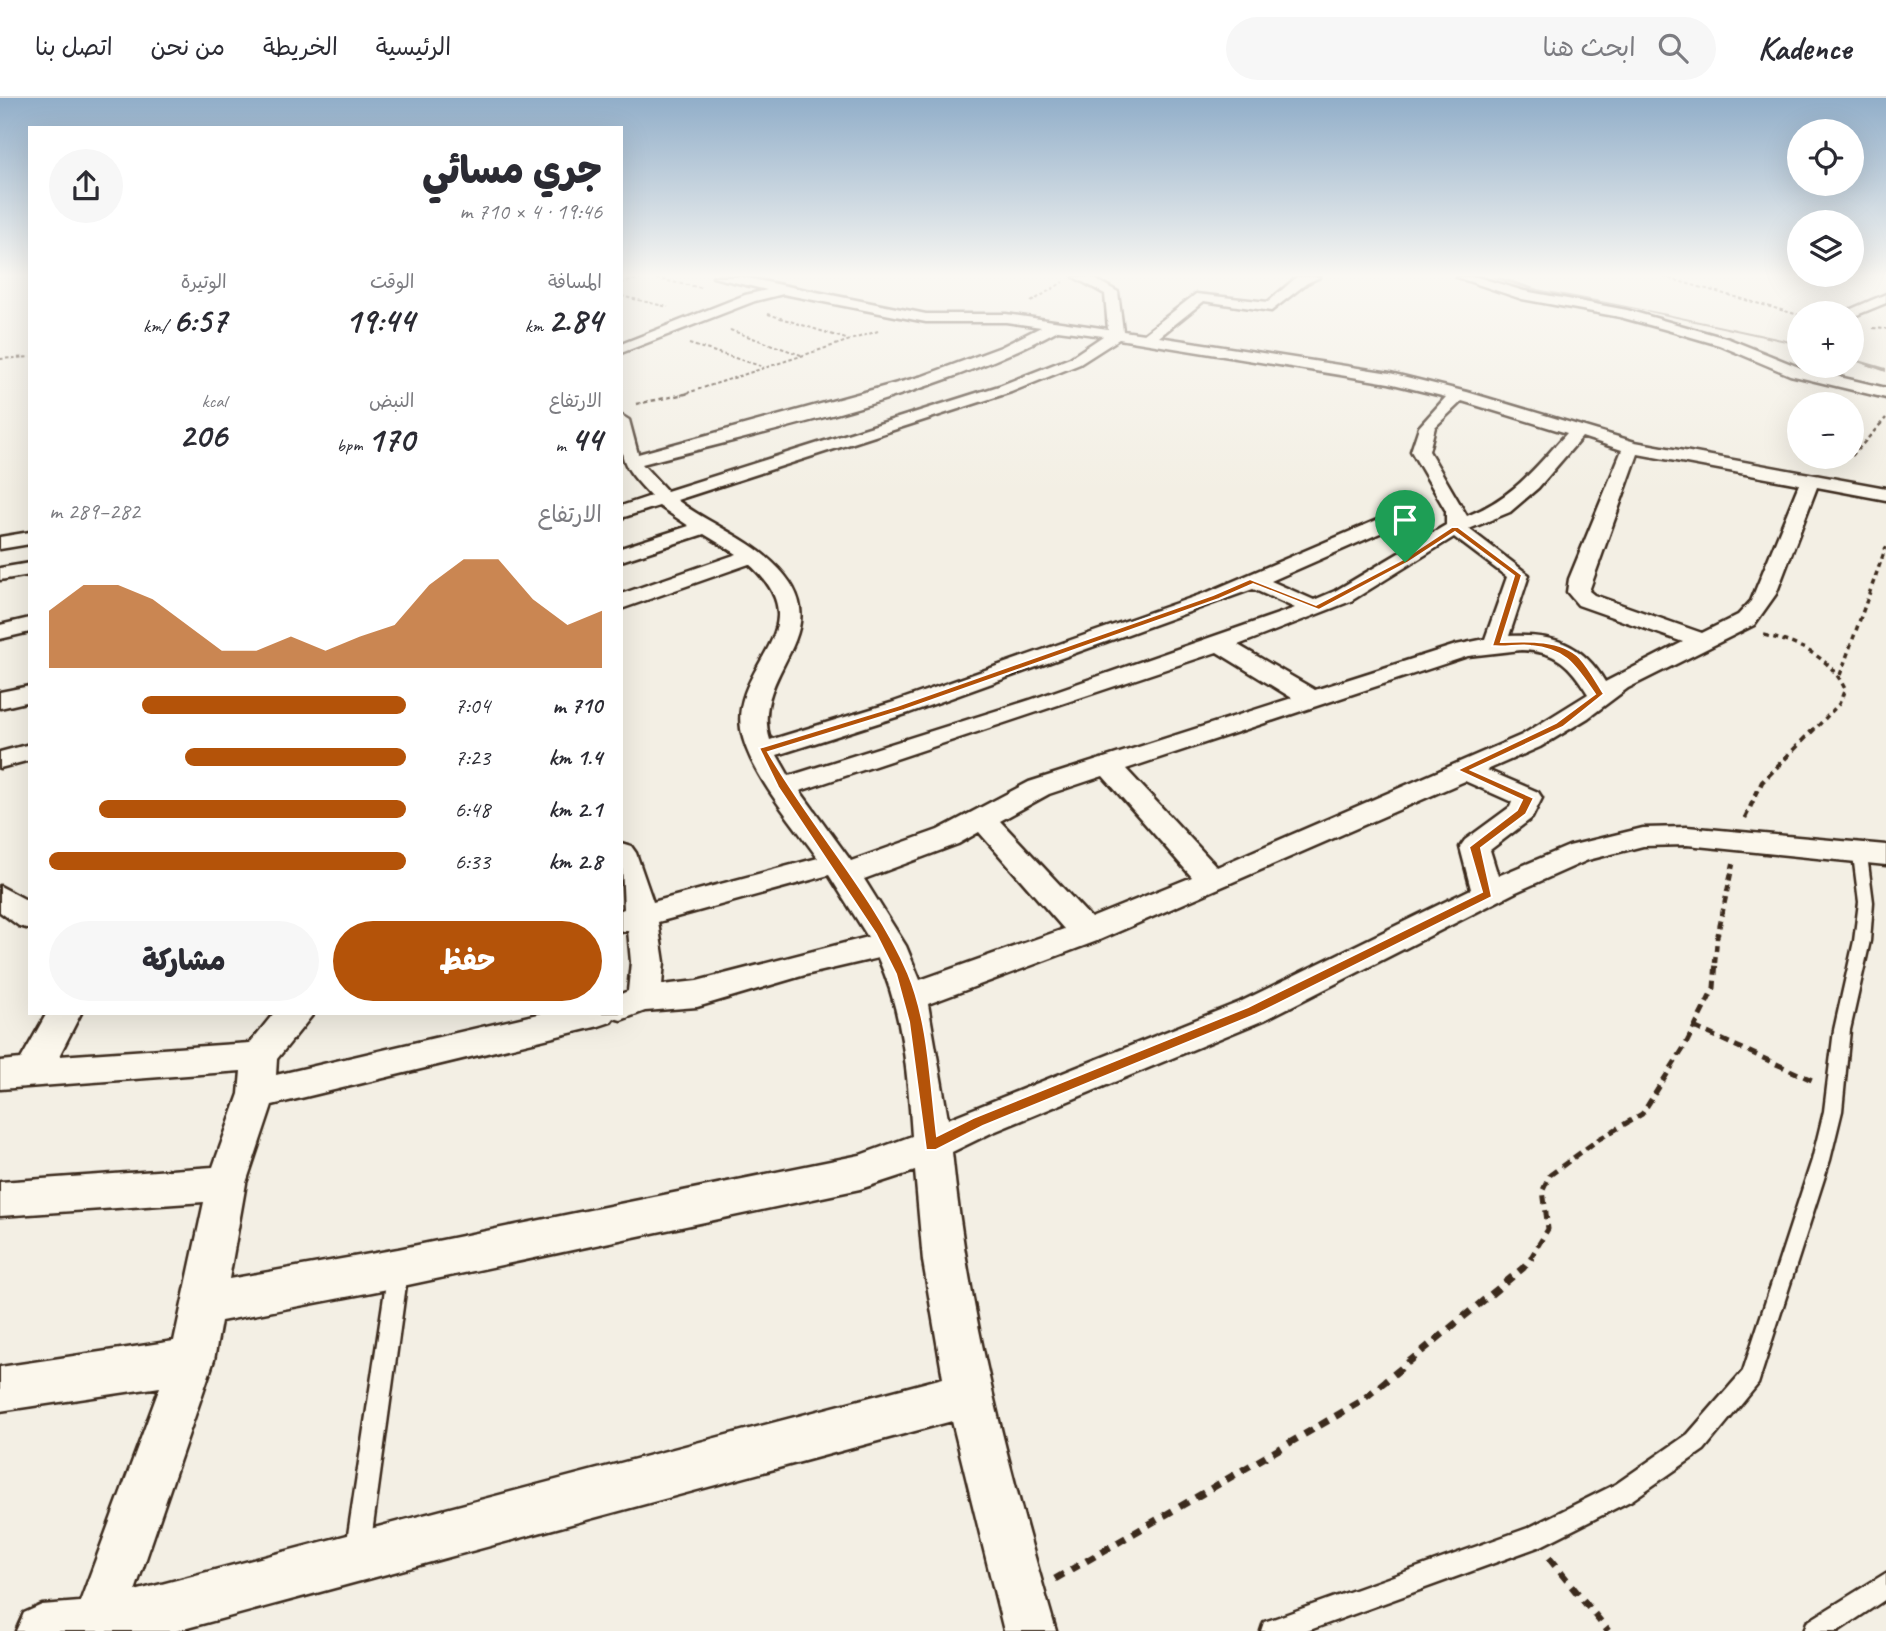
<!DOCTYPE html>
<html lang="ar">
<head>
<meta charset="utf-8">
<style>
  :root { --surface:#fff; --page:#f7f7f7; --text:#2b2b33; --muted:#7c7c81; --line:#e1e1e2; --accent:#b45309 }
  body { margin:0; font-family:Caveat,"Playpen Sans Arabic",sans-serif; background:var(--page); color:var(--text); direction:rtl; height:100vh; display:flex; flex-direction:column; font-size:26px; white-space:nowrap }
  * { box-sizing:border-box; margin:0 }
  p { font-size:23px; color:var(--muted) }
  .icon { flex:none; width:38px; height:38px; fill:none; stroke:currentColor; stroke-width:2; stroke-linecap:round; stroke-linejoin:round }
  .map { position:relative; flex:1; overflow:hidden; direction:ltr }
  .drawer { position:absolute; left:28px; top:28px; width:595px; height:889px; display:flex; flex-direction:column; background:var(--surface); border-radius:0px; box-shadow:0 7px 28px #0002; direction:rtl }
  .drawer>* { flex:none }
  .fabs { position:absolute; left:1787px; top:21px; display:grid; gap:14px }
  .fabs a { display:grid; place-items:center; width:77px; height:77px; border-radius:50%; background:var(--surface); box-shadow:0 7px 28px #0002; font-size:35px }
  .pin { position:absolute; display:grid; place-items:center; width:60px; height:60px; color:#fff; margin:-72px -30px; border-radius:50% 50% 50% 0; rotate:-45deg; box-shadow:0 0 7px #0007 }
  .pin .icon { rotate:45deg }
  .round { display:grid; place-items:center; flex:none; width:74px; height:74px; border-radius:37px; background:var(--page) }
  .head { display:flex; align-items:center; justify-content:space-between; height:119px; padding:0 21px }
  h1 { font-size:38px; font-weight:800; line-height:52px }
  .figures { display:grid; grid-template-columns:repeat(3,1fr); gap:10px; height:119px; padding:7px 21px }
  .figures div { display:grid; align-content:center }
  .figures b { font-size:35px; font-weight:800 }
  .figures small { font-size:19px; font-weight:400 }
  .figures p { font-size:19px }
  .chart { height:196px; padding:14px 21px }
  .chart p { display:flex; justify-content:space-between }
  .chart svg { width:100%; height:126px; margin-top:7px; fill:var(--accent); opacity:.7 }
  .button { display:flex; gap:14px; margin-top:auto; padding:14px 21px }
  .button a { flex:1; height:80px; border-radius:42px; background:var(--accent); color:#fff; font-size:28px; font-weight:800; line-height:80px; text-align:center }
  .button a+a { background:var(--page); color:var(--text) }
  ul { padding:0 21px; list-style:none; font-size:23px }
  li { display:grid; grid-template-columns:112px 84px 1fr; align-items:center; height:52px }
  li i { height:18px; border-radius:9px; background:var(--accent) }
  header { display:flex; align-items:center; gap:42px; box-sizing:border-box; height:98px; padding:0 35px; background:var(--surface); border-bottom:2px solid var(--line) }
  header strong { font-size:33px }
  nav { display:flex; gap:38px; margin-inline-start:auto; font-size:24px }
  .search { width:490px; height:63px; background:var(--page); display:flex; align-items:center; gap:18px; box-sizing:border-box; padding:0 24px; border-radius:38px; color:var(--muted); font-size:26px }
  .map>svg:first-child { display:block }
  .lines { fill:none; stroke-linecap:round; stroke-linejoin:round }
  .stream { fill:#817468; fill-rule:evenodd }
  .service-casing { stroke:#3b2a1e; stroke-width:5 }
  .minor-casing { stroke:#3b2a1e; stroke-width:5 }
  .path-far5 { stroke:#3b2a1e; stroke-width:2; stroke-dasharray:3.5 2.5; stroke-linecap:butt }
  .path-far4 { stroke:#3b2a1e; stroke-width:2.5; stroke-dasharray:4.5 3.5; stroke-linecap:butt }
  .path-far3 { stroke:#3b2a1e; stroke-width:3.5; stroke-dasharray:5 4.5; stroke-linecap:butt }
  .path-far2 { stroke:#3b2a1e; stroke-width:4.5; stroke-dasharray:7 5; stroke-linecap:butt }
  .path-far1 { stroke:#3b2a1e; stroke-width:5; stroke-dasharray:9 6; stroke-linecap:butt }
  .path { stroke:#3b2a1e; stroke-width:7; stroke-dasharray:10 8; stroke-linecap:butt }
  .service { fill:#fbf7ec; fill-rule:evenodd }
  .minor { fill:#fbf7ec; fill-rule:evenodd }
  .route { fill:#b45309; stroke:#fff; stroke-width:2; fill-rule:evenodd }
</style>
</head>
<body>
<header>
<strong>Kadence</strong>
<div class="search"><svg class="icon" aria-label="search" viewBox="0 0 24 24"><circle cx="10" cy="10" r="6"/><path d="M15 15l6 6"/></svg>ابحث هنا</div>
<nav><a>الرئيسية</a><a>الخريطة</a><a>من نحن</a><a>اتصل بنا</a></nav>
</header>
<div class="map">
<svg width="1886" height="1533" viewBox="0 0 1886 1533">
  <rect width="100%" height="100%" fill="#f3efe4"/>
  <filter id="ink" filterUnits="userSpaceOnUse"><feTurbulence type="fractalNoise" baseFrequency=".0143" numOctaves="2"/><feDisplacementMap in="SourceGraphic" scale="14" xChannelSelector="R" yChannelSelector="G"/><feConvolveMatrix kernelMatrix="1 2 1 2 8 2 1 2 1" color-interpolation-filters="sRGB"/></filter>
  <g filter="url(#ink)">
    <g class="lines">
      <g class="stream">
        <path d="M1490,179C1509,179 1528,190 1547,193C1632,208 1715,226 1799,245V247L1631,210L1537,194Z"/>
        <polygon points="1852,260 1886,270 1886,274 1852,262"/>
      </g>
      <g class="service-casing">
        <g id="service">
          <polygon points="1860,752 1867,757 1873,804 1870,843 1850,932 1842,1013 1830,1062 1758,1286 1704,1352 1632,1402 1541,1448 1307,1533 1261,1533 1264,1524 1273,1521 1528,1430 1616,1386 1688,1336 1743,1273 1812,1062 1824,1013 1834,932 1854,843 1859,804 1853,757"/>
          <polygon points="398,1163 405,1166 408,1172 370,1450 366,1458 358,1462 350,1458 346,1450 388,1172 391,1166"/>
          <polygon points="1886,1475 1886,1501 1838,1533 1804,1533 1807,1524"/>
        </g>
      </g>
      <g class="minor-casing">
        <g id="minor">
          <path d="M713,179H742L926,216H1006L1108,231L1105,196L1074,179H1091L1118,194L1123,233L1144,236L1196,196L1268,204L1297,179H1320L1307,185L1271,213L1204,203L1159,239L1390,275L1467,294L1635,344L1886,390V402L1817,389L1776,496L1754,527L1628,590L1588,620L1540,649L1487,672L1538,694L1542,700L1532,720L1490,752L1498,778L1569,748L1643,730L1687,729L1886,747V767L1687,747L1643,748L1588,762L1516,794L1264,922L991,1035L952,1054C968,1218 1010,1375 1056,1533H1004L952,1323L176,1533H16L24,1515L42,1507L80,1504L160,1289L0,1313V1269L174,1243L204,1104L0,1118V1084L213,1069L239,996L241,973L0,991V963L21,961L47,915H81L59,958L250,945L274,915H314L277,961L276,977L542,915H621V896L628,893L631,864L628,832L621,834V812L624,811L621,745L631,748L636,755L653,804L818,760C793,725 748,673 741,631C731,565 823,531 749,466L621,511V496L737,456L704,436L621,463V450L689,428L659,408L621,420V408L651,398C619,364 621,363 621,317L629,322L638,356L923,278L1001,249L1041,229L1006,224H926L783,196L755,203L621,255V246L745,197L767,192ZM1058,232L1103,238L1070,260L999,288L667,393L642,366C776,331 937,298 1058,232ZM1119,241L1389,285L1446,299L1419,329L1411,353L1446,413V427L1335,493L1314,502L1271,483L1412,421L1415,417L1412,413H1398L1208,494L891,605L770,642C748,571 847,533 772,464C744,438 707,425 677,402L1011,294L1080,266ZM1462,303L1567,335C1534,371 1514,399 1467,418L1429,353L1435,329ZM1582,339L1622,352L1569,481L1567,494L1578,507L1683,544L1605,584C1582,545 1553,536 1509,538L1529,477L1469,431L1510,414L1538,390ZM1638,356L1799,386L1751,503L1738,517L1702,535L1594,497L1589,493ZM1454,439L1507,479L1485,541L1456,547L1315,592L1238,547L1351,503ZM1253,491L1295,510L1030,602L789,678L777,657L909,615ZM1521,552C1557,553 1570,567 1588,596L1522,637L1217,769L1126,671L1468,558ZM1217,554L1292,600L1029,684L938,732L851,763L800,693ZM1103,678L1192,779L1091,820L1000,723L1049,696ZM1465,683L1512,704L1510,709L1465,742L1460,749L1471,791L1240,904L948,1021L928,906L1097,843ZM979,734L1064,831L920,882L906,848L864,781L958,746ZM829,777L868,839L697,883L662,887L664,864L658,824ZM878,860C903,915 908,978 912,1038L860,1057L398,1151L229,1181L246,1085L272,1007L599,928L611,924L614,920L621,922L645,913L697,909L805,877ZM915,1073L923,1163L943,1280L135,1493L214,1262L221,1223L398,1189L860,1091Z"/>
          <polygon points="1456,179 1477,179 1524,193 1627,212 1729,241 1801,270 1886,290 1886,300 1790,277 1719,247 1664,231 1620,219 1522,201"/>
          <polygon points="1886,196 1886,205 1852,219 1852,215 1842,215"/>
          <polygon points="30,434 30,446 0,451 0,439"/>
          <polygon points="30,465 30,477 0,482 0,470"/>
          <polygon points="30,520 30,534 0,541 0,527"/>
          <polygon points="30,588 30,603 0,610 0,594"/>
          <polygon points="30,646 30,662 0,670 0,654"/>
          <polygon points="0,788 30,804 30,831 19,828 0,814"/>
        </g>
      </g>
      <g class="path-far5">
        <polyline points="1664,179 1799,217"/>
        <polyline points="621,185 648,179 702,190"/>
        <polyline points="621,198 668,209"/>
        <polyline points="1031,204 1063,184"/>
        <polyline points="768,216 846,241"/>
        <polyline points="1873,230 1886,231"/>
        <polyline points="730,232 801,257"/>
        <polyline points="689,246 764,269"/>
        <polyline points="0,261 30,259"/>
        <polyline points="681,297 878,233"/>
      </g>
      <g class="path-far4">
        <polyline points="636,306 690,295"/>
        <polyline points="1852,358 1886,320"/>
      </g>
      <g class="path-far3">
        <path d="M1764,537C1799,546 1829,557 1845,591L1839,606L1815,631"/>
        <polyline points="1840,577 1886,449"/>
      </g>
      <g class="path-far2">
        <polyline points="1745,720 1762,684 1816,629"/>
        <polyline points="1715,865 1717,840 1733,766"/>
      </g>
      <g class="path-far1">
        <polyline points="1694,929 1812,982"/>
        <polyline points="1530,1161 1548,1131 1543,1092 1550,1077 1599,1041 1642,1016 1685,948 1714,890 1716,863"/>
      </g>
      <g class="path">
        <polyline points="1549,1460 1608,1533"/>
        <polyline points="1055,1481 1360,1304 1523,1170 1532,1159"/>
      </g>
      <use href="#service" class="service"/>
      <use href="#minor" class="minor"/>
    </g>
  </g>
  <linearGradient id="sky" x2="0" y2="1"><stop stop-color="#91aec9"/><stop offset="0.45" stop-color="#faf8f3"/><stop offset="1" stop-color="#faf8f3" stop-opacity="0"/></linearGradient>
  <rect width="1886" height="394" fill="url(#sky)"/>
  <path class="route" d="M1452,429H1458L1522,477L1501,544C1525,543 1561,541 1580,560C1589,570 1597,585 1604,596L1563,629L1471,672L1534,700L1526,716L1481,750L1492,799L1257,916L983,1028L936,1052H926L909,924L896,876L876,836L778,689L759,650L897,608L1213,497L1250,481L1316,507L1402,462ZM1455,434L1514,478L1492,548C1505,550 1518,546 1531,548C1567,551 1576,569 1595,596L1556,625L1457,672L1522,702L1517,712L1469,749L1482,794L1248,909L973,1020L937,1038C930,984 929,925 908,875C876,800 810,727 768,654L904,612L1219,501L1253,486L1319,512L1407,465Z"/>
</svg>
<div class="fabs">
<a><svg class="icon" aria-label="locate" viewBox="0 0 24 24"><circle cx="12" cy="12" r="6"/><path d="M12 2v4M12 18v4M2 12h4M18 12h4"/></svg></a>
<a><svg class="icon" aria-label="layers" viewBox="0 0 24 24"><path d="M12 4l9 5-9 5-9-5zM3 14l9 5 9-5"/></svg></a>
<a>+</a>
<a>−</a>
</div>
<div class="pin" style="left:1405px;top:464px;background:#1e9e55"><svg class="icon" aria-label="arrive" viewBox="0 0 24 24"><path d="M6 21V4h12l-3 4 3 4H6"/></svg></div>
<section class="drawer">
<div class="head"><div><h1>جري مسائي</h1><p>19:46 · 4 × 710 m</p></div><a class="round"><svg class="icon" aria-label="share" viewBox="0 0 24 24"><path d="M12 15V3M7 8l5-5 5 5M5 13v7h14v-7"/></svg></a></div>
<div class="figures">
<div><p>المسافة</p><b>2.84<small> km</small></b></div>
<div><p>الوقت</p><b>19:44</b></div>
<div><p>الوتيرة</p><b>6:57<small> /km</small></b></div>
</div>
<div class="figures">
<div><p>الارتفاع</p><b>44<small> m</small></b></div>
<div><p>النبض</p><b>170<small> bpm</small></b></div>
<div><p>kcal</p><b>206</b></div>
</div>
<div class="chart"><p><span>الارتفاع</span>282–289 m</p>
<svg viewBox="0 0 160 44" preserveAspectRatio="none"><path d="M0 44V24L10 15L20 15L30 20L40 29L50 38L60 38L70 33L80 38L90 33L100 29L110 15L120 6L130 6L140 20L150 29L160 24V44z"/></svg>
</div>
<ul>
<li><b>710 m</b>7:04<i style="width:74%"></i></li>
<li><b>1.4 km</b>7:23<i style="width:62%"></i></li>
<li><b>2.1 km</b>6:48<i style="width:86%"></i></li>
<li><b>2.8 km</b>6:33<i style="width:100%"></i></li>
</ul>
<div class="button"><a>حفظ</a><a>مشاركة</a></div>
</section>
</div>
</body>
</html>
